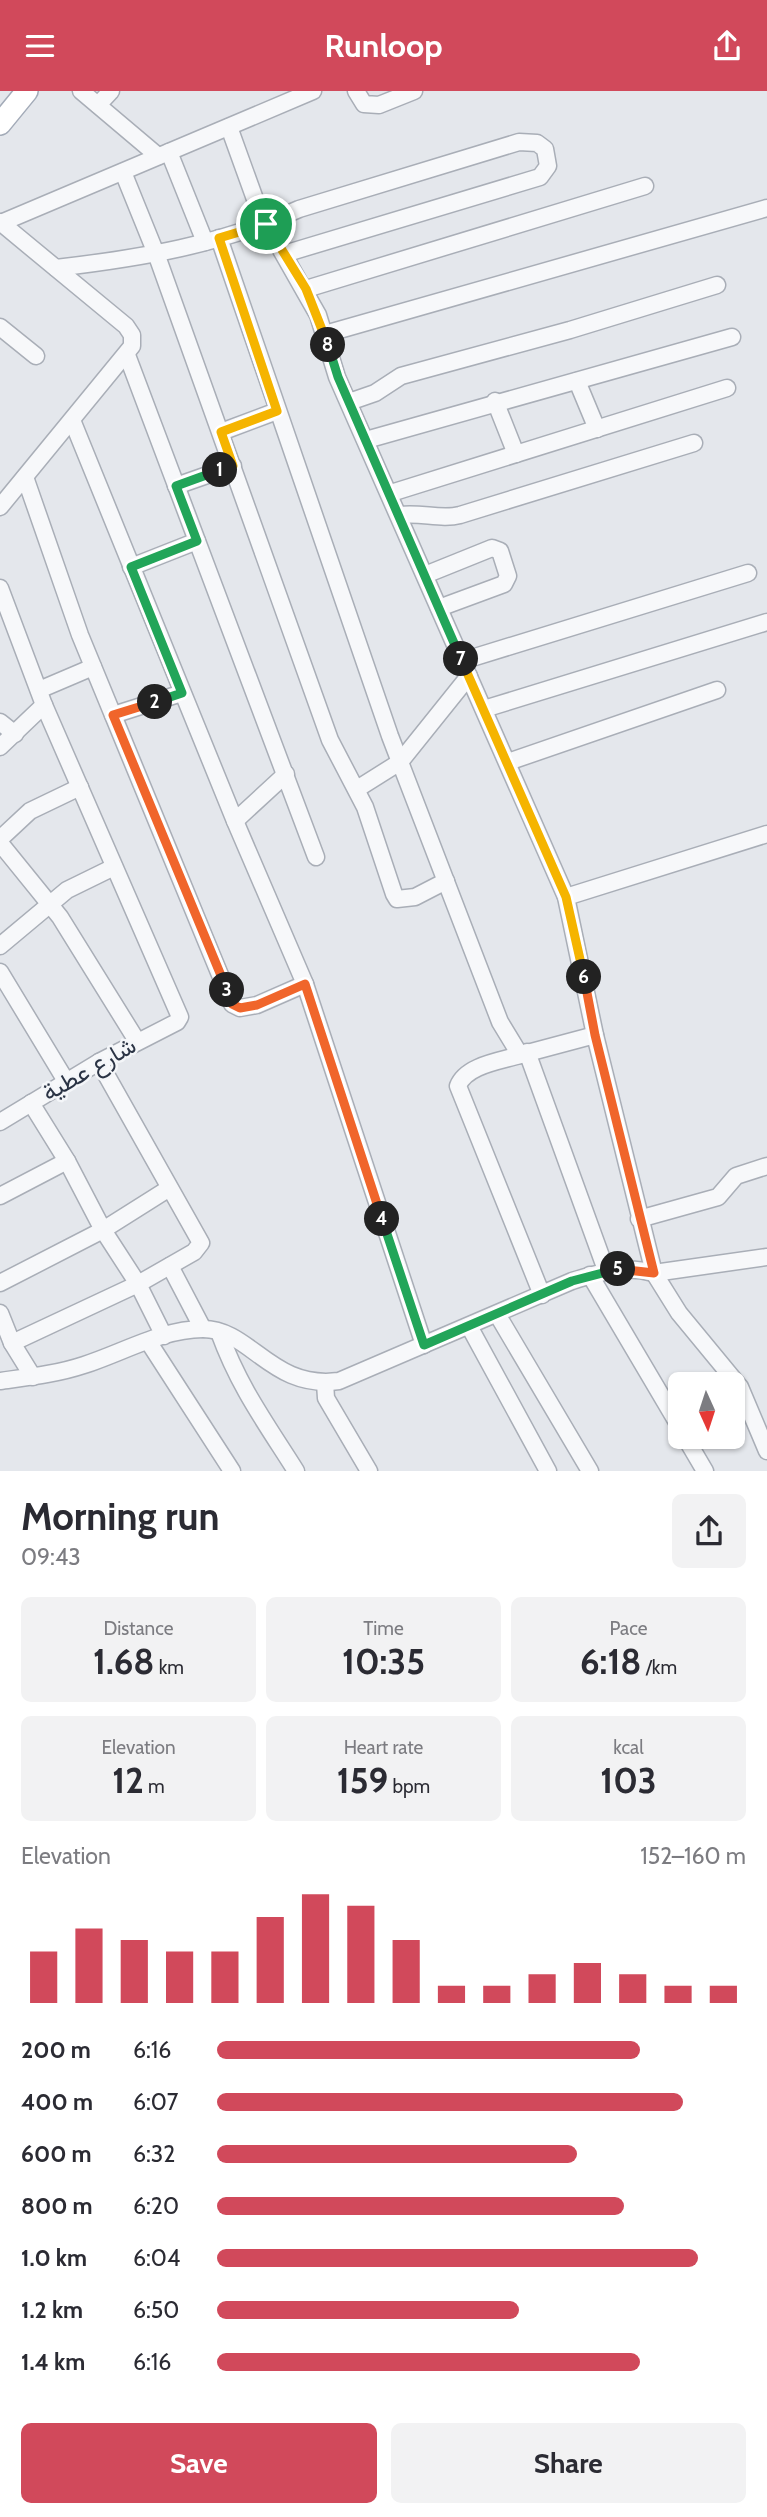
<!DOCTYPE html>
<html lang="en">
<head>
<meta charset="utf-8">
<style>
  :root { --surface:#fff; --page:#f2f2f3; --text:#2b2b33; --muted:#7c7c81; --accent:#d1495b }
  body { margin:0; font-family:Cabin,Vazirmatn,sans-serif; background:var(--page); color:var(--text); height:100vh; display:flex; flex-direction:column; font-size:26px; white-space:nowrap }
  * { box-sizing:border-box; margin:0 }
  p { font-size:23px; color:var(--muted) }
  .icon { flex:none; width:38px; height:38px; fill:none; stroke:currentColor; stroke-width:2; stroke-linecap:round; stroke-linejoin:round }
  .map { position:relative; height:1380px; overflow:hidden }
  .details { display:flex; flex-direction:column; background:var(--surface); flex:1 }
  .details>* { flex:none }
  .needle { width:46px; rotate:177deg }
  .buttons { position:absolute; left:668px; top:1281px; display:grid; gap:14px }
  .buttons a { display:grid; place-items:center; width:77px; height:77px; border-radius:10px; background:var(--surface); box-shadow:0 2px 5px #0004; font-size:35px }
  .pin { position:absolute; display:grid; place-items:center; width:60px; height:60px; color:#fff; margin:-30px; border:4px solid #fff; border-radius:50%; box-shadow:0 2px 7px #0007 }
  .km { position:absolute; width:35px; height:35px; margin:-18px; border-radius:50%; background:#222; color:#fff; font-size:19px; line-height:35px; text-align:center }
  .round { display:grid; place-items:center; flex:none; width:74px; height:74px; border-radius:10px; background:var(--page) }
  .headline { display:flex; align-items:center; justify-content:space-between; height:119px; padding:0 21px }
  h1 { font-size:38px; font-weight:700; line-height:52px }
  .stats { display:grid; grid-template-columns:repeat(3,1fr); gap:10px; height:119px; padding:7px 21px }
  .stats div { display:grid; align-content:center; border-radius:10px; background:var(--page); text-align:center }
  .stats b { font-size:35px; font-weight:700 }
  .stats small { font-size:19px; font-weight:400 }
  .stats p { font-size:19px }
  .chart { height:196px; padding:14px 21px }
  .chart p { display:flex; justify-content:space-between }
  .chart svg { width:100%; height:126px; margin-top:7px; stroke:var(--accent); stroke-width:6 }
  .primary-button { display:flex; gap:14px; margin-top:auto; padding:14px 21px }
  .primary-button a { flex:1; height:80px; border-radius:10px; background:var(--accent); color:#fff; font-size:28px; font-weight:700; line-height:80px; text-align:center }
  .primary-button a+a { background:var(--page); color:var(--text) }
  ul { padding:0 21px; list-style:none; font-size:23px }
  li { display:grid; grid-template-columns:112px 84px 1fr; align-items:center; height:52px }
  li i { height:18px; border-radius:9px; background:var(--accent) }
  header { display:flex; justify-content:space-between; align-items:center; height:91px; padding:0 21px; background:var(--accent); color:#fff; font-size:32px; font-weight:700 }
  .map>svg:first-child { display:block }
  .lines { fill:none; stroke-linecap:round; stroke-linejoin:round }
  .minor-casing { stroke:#a9aeb7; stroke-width:19 }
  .major-casing { stroke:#a3abb8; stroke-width:24 }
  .minor { stroke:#f7f8fa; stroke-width:16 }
  .major { stroke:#fff; stroke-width:21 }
  .split-1-casing { stroke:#fff; stroke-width:14 }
  .split-2-casing { stroke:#fff; stroke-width:14 }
  .split-3-casing { stroke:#fff; stroke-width:14 }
  .split-4-casing { stroke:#fff; stroke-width:14 }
  .split-5-casing { stroke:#fff; stroke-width:14 }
  .split-6-casing { stroke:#fff; stroke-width:14 }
  .split-7-casing { stroke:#fff; stroke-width:14 }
  .split-8-casing { stroke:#fff; stroke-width:14 }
  .split-9-casing { stroke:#fff; stroke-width:14 }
  .split-1 { stroke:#f5b400; stroke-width:9 }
  .split-2 { stroke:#22a559; stroke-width:9 }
  .split-3 { stroke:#f0652b; stroke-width:9 }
  .split-4 { stroke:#f0652b; stroke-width:9 }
  .split-5 { stroke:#22a559; stroke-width:9 }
  .split-6 { stroke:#f0652b; stroke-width:9 }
  .split-7 { stroke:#f5b400; stroke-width:9 }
  .split-8 { stroke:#22a559; stroke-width:9 }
  .split-9 { stroke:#f5b400; stroke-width:9 }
  .labels { text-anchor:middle; stroke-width:5; stroke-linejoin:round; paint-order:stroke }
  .street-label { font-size:24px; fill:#2b3445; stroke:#f4f6f9 }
</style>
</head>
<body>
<header><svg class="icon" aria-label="menu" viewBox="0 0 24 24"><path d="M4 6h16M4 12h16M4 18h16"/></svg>Runloop<svg class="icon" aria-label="share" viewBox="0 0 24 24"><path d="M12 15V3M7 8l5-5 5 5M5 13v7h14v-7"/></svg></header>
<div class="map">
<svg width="767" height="1380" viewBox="0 0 767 1380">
  <rect width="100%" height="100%" fill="#e4e7ec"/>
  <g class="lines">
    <g class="minor-casing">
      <g id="minor">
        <polyline points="81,0 158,65"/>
        <polyline points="356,0 364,13 379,14 414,0"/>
        <polyline points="98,14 111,0"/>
        <polyline points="229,36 260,122 318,224 337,286 566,806 595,944 654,1182 679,1222 740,1296 767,1360"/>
        <polyline points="169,61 205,151"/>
        <polyline points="123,81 157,165 330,649 365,716 394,803 397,808 415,806 446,790"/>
        <polyline points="0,131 126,235 132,244 132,255 0,416"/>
        <polyline points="1,132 313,0"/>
        <polyline points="219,147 390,645 500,931 520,964 595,944"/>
        <path d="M56,177C141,167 221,154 299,118L519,51L537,52L545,58L548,75L540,86L284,163"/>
        <polyline points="306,198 645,95"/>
        <polyline points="0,236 36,265"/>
        <polyline points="325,243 767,117"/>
        <polyline points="127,264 316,766"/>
        <polyline points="577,290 597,338"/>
        <polyline points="495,310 516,363"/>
        <polyline points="349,311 375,302 401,285 570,239 717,194"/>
        <polyline points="221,341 277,320"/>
        <polyline points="366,349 732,246"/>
        <polyline points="25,386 80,544 232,913 240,917 257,914 305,893 235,730 72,329"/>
        <polyline points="176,395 233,375"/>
        <polyline points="391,402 727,297"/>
        <path d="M400,424C421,421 441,429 460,424L694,352"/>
        <polyline points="131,476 197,450"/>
        <polyline points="425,484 492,457 500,460 508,485 504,493 439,517"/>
        <polyline points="0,497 44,614 180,926 177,931 99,971 0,1031"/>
        <polyline points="462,570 748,482"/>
        <polyline points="39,599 93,576"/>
        <polyline points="484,618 767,531"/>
        <polyline points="113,624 182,602"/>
        <polyline points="0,631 15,643"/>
        <polyline points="0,656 44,614"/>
        <polyline points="508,671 717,599"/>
        <polyline points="357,698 400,671 469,585"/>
        <polyline points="235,730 286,683"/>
        <polyline points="0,748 30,720 80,696"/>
        <polyline points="0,752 60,826 137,950"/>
        <polyline points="566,806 767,743"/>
        <polyline points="0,855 67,799 114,776"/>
        <polyline points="0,881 66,990"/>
        <polyline points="305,893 424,1254"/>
        <polyline points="527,961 606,1179"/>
        <path d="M520,964C501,970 466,974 458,995L542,1204"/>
        <polyline points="31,1012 67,1070 103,1139 168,1098"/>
        <polyline points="0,1105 67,1070"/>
        <polyline points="639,1128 718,1106 736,1085 767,1075"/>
        <polyline points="170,1175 203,1238"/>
        <polyline points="590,1184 681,1338"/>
        <polyline points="0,1192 103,1139 138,1193 164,1245"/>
        <polyline points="0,1222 12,1252 33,1286"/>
        <polyline points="497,1223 590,1380"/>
        <polyline points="469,1235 548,1380"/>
        <path d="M219,1241C239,1296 265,1331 296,1380"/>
        <polyline points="148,1250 232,1380"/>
        <polyline points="12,1252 138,1193 194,1161 201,1152 99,971"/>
        <path d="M0,1290C29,1286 57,1283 84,1274C122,1262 162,1238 203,1238C251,1238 271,1299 339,1290L572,1190C601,1181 624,1174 654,1182L767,1166"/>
        <polyline points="325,1292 326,1307 369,1380"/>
        <polyline points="685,1346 705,1380"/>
      </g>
    </g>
    <g class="major-casing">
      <polyline id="major" points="0,33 27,0"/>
    </g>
    <use href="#minor" class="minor"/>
    <use href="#major" class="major"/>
  </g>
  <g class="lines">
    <g class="split-1-casing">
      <polyline id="split-1" points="220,379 233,375 221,341 277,320 219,147 266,133"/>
    </g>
    <g class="split-2-casing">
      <polyline id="split-2" points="155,611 182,602 131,476 197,450 176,395 220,379"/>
    </g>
    <g class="split-3-casing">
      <polyline id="split-3" points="155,611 113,624 227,899"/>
    </g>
    <g class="split-4-casing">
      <polyline id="split-4" points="227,899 232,913 240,917 257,914 305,893 382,1128"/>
    </g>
    <g class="split-5-casing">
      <polyline id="split-5" points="382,1128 424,1254 572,1190 618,1178"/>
    </g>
    <g class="split-6-casing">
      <polyline id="split-6" points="584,886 595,944 654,1182 618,1178"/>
    </g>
    <g class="split-7-casing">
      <polyline id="split-7" points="461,568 566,806 584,886"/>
    </g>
    <g class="split-8-casing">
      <polyline id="split-8" points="328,254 338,286 461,568"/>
    </g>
    <g class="split-9-casing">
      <polyline id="split-9" points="266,133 306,198 328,254"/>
    </g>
    <use href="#split-1" class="split-1"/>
    <use href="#split-2" class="split-2"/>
    <use href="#split-3" class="split-3"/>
    <use href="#split-4" class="split-4"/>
    <use href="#split-5" class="split-5"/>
    <use href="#split-6" class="split-6"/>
    <use href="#split-7" class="split-7"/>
    <use href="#split-8" class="split-8"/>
    <use href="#split-9" class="split-9"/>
  </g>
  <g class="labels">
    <g class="street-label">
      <text transform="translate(89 978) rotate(-30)" y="8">شارع عطية</text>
    </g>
  </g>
</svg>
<div class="buttons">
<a><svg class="needle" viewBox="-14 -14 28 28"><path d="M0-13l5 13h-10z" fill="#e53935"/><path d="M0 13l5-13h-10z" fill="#7c7c81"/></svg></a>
</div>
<div class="pin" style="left:266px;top:133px;background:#1e9e55"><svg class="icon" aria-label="arrive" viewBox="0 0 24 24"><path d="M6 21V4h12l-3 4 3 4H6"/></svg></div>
<b class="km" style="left:220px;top:379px">1</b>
<b class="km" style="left:155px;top:611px">2</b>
<b class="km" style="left:227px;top:899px">3</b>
<b class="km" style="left:382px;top:1128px">4</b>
<b class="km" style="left:618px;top:1178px">5</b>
<b class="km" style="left:584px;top:886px">6</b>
<b class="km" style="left:461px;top:568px">7</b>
<b class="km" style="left:328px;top:254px">8</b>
</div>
<section class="details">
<div class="headline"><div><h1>Morning run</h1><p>09:43</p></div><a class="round"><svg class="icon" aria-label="share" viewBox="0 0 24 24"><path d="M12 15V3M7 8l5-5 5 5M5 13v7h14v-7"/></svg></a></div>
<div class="stats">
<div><p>Distance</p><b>1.68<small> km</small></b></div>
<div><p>Time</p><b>10:35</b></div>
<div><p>Pace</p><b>6:18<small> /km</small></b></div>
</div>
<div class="stats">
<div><p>Elevation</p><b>12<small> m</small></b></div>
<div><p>Heart rate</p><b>159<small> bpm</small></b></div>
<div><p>kcal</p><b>103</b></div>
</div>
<div class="chart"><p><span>Elevation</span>152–160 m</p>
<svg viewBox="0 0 160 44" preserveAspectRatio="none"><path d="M5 44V26M15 44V18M25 44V22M35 44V26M45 44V26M55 44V14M65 44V6M75 44V10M85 44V22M95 44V38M105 44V38M115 44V34M125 44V30M135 44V34M145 44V38M155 44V38"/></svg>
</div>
<ul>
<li><b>200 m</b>6:16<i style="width:80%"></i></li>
<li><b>400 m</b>6:07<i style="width:88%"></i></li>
<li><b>600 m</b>6:32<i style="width:68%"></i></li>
<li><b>800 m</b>6:20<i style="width:77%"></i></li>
<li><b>1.0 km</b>6:04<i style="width:91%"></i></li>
<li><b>1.2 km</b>6:50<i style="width:57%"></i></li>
<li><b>1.4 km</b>6:16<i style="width:80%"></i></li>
</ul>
<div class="primary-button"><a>Save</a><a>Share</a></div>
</section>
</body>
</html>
